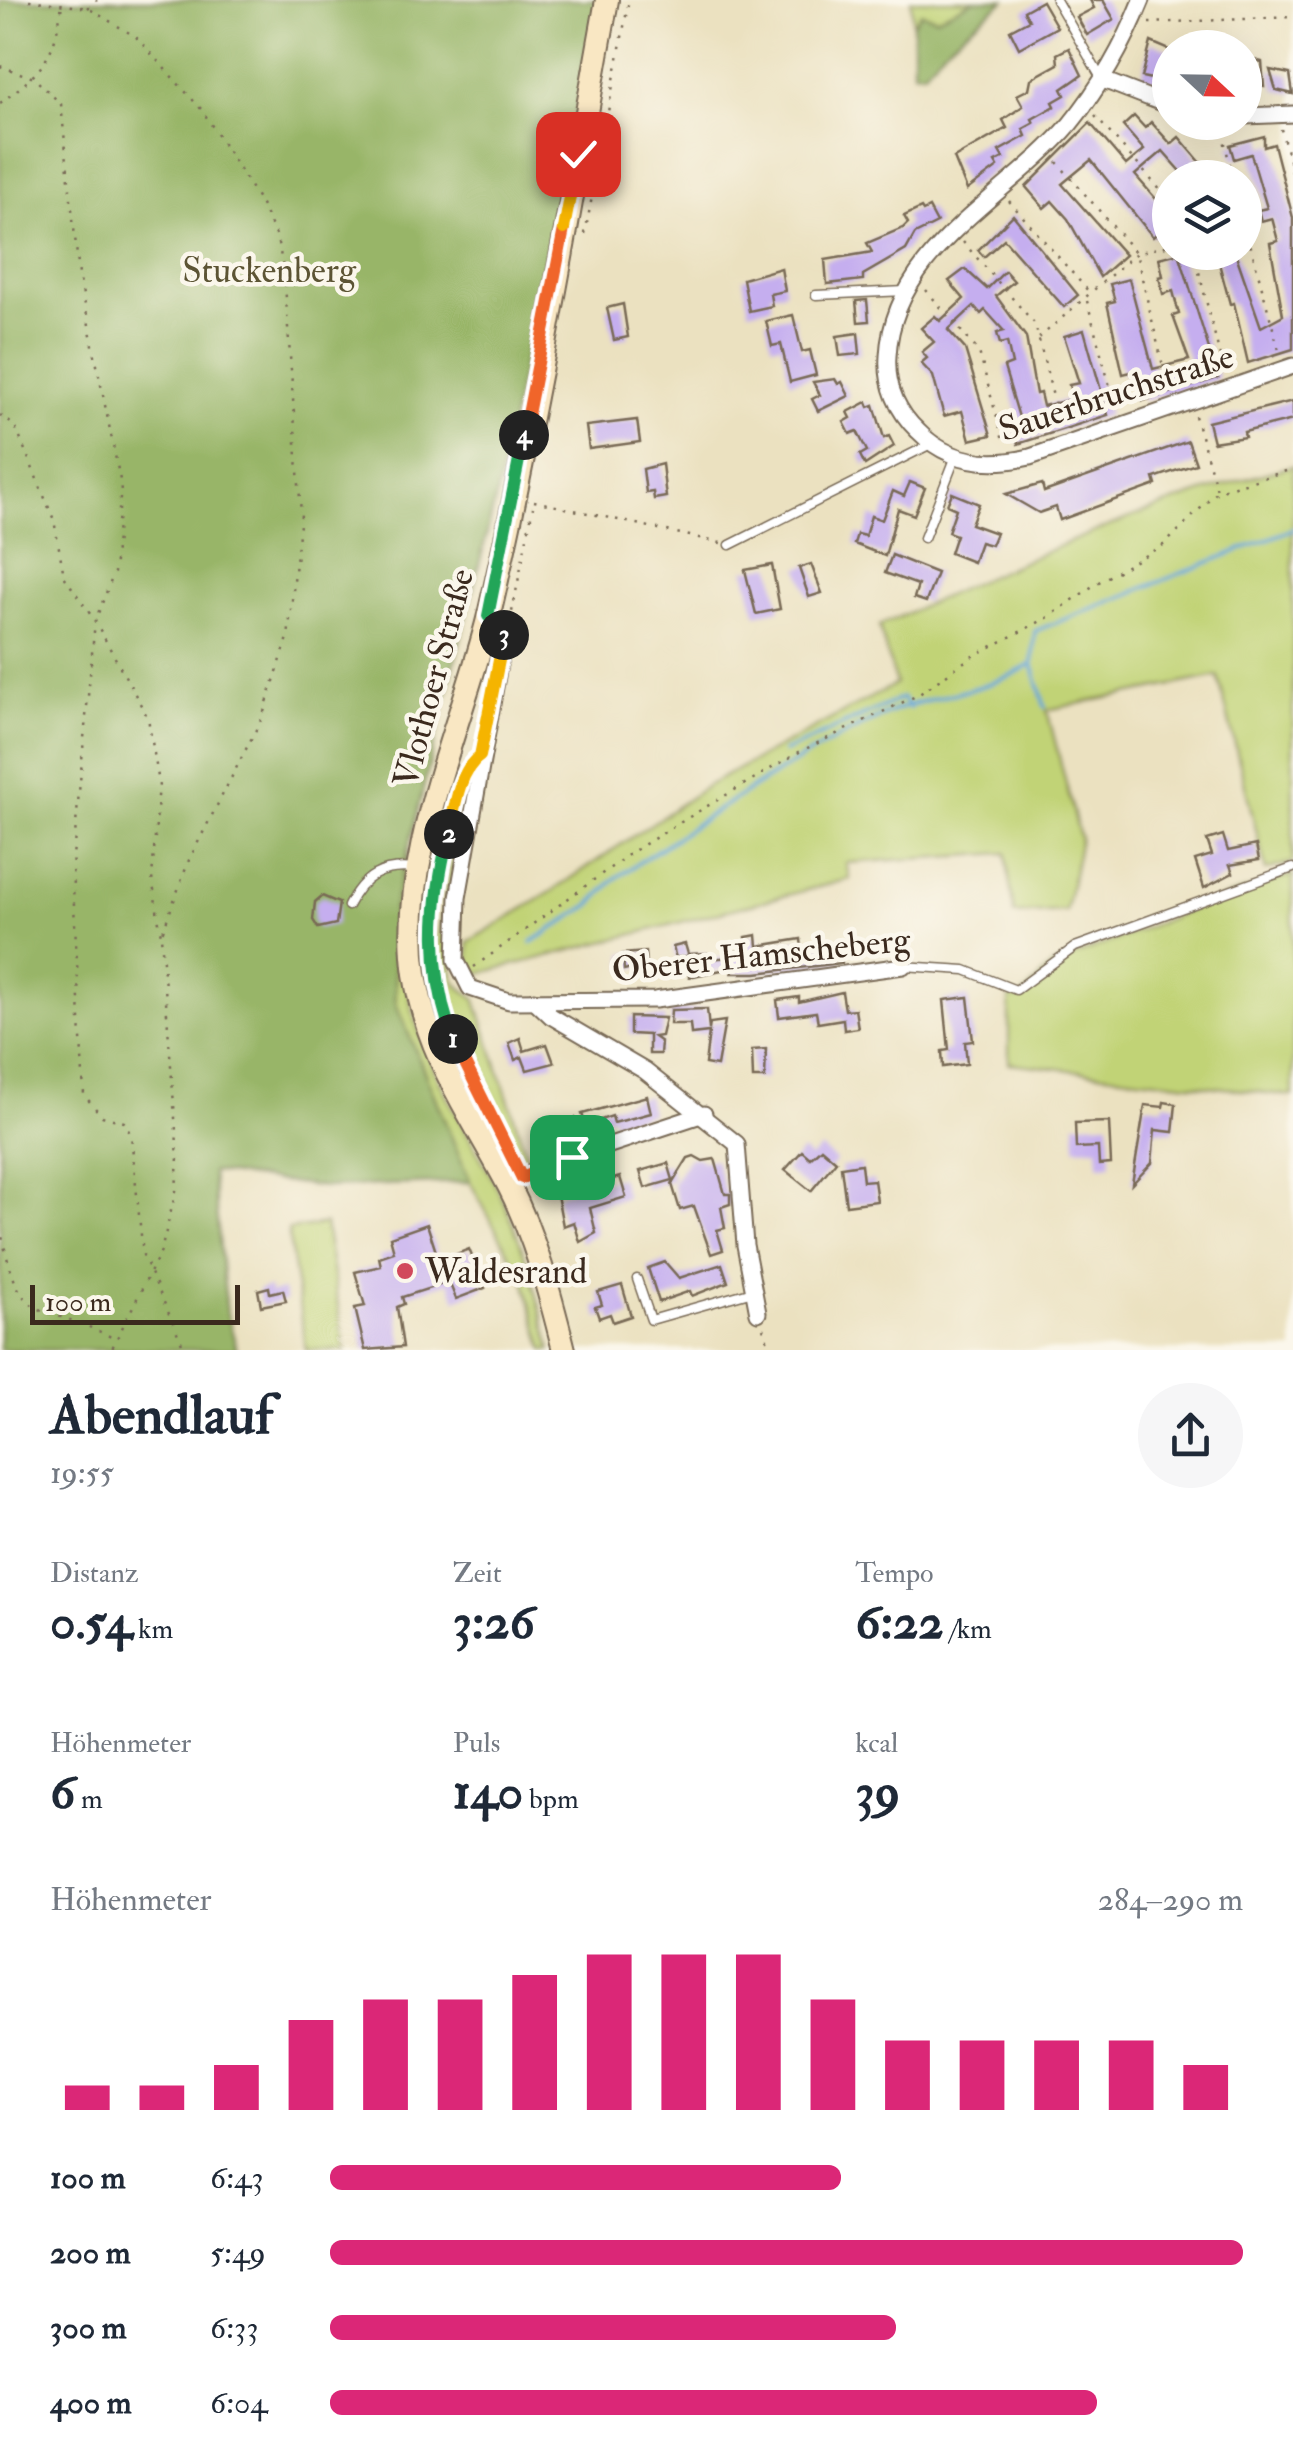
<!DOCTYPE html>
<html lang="de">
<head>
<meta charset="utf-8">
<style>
  :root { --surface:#fff; --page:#f6f6f7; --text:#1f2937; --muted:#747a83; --accent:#db2777 }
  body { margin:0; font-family:"IM FELL Double Pica",serif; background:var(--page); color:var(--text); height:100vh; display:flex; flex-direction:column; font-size:38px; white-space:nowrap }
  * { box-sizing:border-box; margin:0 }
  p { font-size:32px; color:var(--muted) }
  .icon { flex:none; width:55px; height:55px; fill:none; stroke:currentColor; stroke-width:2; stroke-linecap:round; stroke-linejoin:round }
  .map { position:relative; height:1350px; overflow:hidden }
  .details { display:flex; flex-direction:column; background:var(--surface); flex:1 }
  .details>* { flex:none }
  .needle { width:65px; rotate:112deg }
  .buttons { position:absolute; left:1152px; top:30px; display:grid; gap:20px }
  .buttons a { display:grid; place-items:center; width:110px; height:110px; border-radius:50%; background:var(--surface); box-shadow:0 10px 40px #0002; font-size:50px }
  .scale { position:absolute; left:30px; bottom:25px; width:210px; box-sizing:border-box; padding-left:10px; border:5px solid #3b2a1e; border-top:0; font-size:28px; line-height:35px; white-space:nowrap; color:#3b2a1e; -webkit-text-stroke:8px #fbf7ec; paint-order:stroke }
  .pin { position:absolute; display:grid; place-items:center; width:85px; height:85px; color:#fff; margin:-42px; border-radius:20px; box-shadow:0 5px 15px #0006 }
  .km { position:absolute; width:50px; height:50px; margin:-25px; border-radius:50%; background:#222; color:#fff; font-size:28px; line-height:50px; text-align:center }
  .round { display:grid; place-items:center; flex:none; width:105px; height:105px; border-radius:52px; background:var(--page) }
  .headline { display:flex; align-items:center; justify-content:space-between; height:170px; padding:0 50px }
  h1 { font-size:55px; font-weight:700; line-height:75px }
  .stats { display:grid; grid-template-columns:repeat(3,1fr); gap:15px; height:170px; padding:10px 50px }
  .stats div { display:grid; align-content:center }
  .stats b { font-size:50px; font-weight:700 }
  .stats small { font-size:28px; font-weight:400 }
  .stats p { font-size:28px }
  .chart { height:280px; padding:20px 50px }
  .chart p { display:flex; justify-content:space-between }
  .chart svg { width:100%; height:180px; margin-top:10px; stroke:var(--accent); stroke-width:6 }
  ul { padding:0 50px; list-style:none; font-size:32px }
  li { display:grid; grid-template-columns:160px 120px 1fr; align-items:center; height:75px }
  li i { height:25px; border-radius:12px; background:var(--accent) }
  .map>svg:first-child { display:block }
  .green { fill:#c1d376; stroke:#7e7e4a; stroke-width:2.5 }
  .forest { fill:#98b567; stroke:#6a7042; stroke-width:2.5 }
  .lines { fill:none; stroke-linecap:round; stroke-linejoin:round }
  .stream { stroke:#63a6d7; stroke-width:4 }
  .building { fill:#c5aeef }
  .service-casing { stroke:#796a57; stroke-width:11 }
  .minor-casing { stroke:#796a57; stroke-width:19 }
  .secondary-casing { stroke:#796a57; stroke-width:26 }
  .path { stroke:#796a57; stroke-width:2.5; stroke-dasharray:2.5 8; stroke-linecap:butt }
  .service { stroke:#fff; stroke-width:8 }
  .minor { stroke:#fff; stroke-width:15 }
  .secondary { stroke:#f9e7c3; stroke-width:22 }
  .split-1-casing { stroke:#fff; stroke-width:20 }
  .split-2-casing { stroke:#fff; stroke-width:20 }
  .split-3-casing { stroke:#fff; stroke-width:20 }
  .split-4-casing { stroke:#fff; stroke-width:20 }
  .split-5-casing { stroke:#fff; stroke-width:20 }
  .split-6-casing { stroke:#fff; stroke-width:20 }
  .split-1 { stroke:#f0652b; stroke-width:12 }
  .split-2 { stroke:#22a559; stroke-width:12 }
  .split-3 { stroke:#f5b400; stroke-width:12 }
  .split-4 { stroke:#22a559; stroke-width:12 }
  .split-5 { stroke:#f0652b; stroke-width:12 }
  .split-6 { stroke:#f5b400; stroke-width:12 }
  .poi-dot { fill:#d1495b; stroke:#fbf7ec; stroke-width:4 }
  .labels { text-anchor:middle; stroke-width:9; stroke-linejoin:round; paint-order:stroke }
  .park-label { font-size:35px; fill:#5c5434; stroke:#fbf7ec }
  .street-label { font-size:35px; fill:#3b2a1e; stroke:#fbf7ec }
  .poi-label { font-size:35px; fill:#3b2a1e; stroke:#fbf7ec; text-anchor:start }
</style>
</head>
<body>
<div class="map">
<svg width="1293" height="1350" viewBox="0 0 1293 1350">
  <rect width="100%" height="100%" fill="#fbf7ec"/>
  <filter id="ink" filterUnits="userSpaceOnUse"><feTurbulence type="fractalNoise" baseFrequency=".01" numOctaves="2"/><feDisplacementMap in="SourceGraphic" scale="20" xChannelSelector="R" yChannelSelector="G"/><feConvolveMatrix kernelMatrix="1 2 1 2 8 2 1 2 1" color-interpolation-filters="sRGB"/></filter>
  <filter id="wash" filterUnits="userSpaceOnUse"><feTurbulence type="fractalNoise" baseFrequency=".0048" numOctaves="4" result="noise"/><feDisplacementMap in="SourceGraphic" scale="40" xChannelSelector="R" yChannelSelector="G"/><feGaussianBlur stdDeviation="2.25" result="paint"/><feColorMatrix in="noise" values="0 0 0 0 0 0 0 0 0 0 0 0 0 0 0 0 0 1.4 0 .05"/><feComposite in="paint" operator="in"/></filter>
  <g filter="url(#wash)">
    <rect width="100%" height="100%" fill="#ebe1c0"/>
    <g class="green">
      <polygon points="911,0 974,0 937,19 921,13 913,24"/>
      <path d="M1293,466V862L1266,870L1218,676L1047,710L1080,838L1066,911L1014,914L1006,853L846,863L850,879L470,976L468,942L551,892L707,786L896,684L879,626C1014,565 1148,502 1293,466Z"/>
      <path d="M473,776C467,816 436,954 457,984C460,989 470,994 475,998L527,1156L521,1160L454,1037L437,940L462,796Z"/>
      <path d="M408,853C404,905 399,961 413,1012C430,1076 465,1126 495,1184C522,1237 537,1293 551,1350H544L524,1281L470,1182L396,1004L393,910Z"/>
      <polygon points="1293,874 1293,1096 1009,1063 1009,998 1020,998 1052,965 1213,901"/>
      <polygon points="325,1224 345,1350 306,1350 288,1230"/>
    </g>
    <g class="forest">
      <polygon points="0,0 599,0 496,497 393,910 396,1004 470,1182 326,1187 212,1172 227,1313 237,1350 0,1350"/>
      <polygon points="974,0 1005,0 947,46 924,72 913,71 913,24 921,13 937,18"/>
    </g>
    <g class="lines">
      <g class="stream">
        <polyline points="1032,664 1045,707"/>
        <polyline points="784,752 902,698 910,708"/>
        <path d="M532,942L590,905L616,878C701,821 787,761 880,717C930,693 979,696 1032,664L1035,631L1293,529"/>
      </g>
    </g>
    <g id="blocks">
      <g class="building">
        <polygon points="1090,0 1103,0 1114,19 1087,35 1077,17 1094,8"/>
        <polygon points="1042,1 1057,27 1019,48 1010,30 1029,20 1024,11"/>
        <polygon points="1151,42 1170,50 1170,83 1142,77"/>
        <polygon points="1069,48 1082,75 1062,89 1065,95 1053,102 1055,106 1032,119 1034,123 1023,129 1026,136 999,151 1003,158 995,162 998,167 967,190 954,158 1007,128 1003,120 1023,106 1017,95 1029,89 1031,79 1058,64 1057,54"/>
        <polygon points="1250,59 1262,62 1264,87 1245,83 1245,61"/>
        <polygon points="1270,70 1290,74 1293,94 1276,90"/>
        <polygon points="1134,116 1145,128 1151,122 1171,144 1179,137 1214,178 1187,178 1163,151 1135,175 1170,215 1170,222 1153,237 1091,160 1062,184 1125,255 1100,277 1068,219 1052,201 1044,208 1026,187 1090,123 1126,165 1144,150 1123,126"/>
        <polygon points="1264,136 1264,147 1274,144 1293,218 1293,349 1248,363 1234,303 1230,304 1216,252 1235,252 1261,327 1283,315 1270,243 1278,241 1272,218 1261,221 1258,210 1267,208 1251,154 1234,159 1230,145"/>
        <polygon points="921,208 923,211 929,208 937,223 915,234 906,250 863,275 863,280 827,284 825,260 872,252 867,243 903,228 908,223 904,216"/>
        <polygon points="1013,215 1078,295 1064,307 1004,239 984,257 978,250"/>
        <polygon points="1179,253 1218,378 1143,401 1135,371 1123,374 1107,303 1115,301 1110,284 1129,279 1153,369 1189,360 1173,316 1179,314 1173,291 1163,294 1159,277 1163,276 1159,258"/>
        <polygon points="781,268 785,291 770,294 772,306 749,311 743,279"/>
        <polygon points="965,269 987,289 1005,271 1014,281 996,296 1026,337 1036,394 1040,393 1043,406 1073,399 1069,385 1079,383 1064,336 1084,330 1108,415 1018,444 1014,426 1021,424 1004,367 1012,364 1007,342 1000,344 997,333 1004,331 985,310 981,314 974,306 948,330 965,349 991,435 970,440 962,411 944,416 933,376 921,363 927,358 922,352 934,342 921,328 935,316 940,321 964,299 949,281"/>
        <polygon points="867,300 869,321 858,322 856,301"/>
        <polygon points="623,304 628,337 614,340 607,308"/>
        <polygon points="793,315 802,352 810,350 816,375 790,382 781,344 772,346 766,321"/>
        <polygon points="858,333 860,354 840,356 837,336"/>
        <polygon points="835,379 838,384 842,382 849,396 818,411 812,399 820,395 813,382"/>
        <polygon points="1293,401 1293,420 1244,432 1245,437 1213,442 1208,422"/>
        <polygon points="867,402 869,407 874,405 884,438 889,436 894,446 865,465 860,455 867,451 857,431 850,434 844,422 851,418 848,412"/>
        <polygon points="637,420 640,442 589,449 586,426"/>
        <polygon points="1188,441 1196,464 1154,478 1156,485 1060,520 1056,507 1039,513 1006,494 1042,484 1044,492"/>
        <polygon points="662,464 666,497 654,499 653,492 646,493 643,469"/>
        <polygon points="910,482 925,488 914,515 898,509 885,556 854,544 857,534 865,536 871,516 882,520 893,491 904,496"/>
        <polygon points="952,493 979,504 971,524 996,533 991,545 980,542 973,562 950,553 956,535 948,532 956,509 947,505"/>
        <polygon points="892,555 937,573 926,602 914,598 918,585 885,573"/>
        <polygon points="811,564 822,593 809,597 799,568"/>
        <polygon points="772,565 780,609 756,614 745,570"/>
        <polygon points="1223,835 1228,851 1256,845 1259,860 1230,865 1233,873 1204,888 1195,860 1212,855 1207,840"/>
        <polygon points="322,896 339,903 336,924 318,928 313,920 315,902"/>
        <polygon points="757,935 758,946 801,939 802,949 840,945 842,963 756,973 732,973 731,968 689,977 687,956 676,958 673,947 685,944 688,954 707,953 707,959 733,957 732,952 747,951 746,937"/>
        <polygon points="645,952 646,965 624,970 623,954"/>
        <polygon points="842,992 845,1010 855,1009 858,1028 844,1030 843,1019 818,1023 816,1012 779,1017 777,1000 799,997 799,1002"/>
        <polygon points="968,997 973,1041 965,1042 967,1064 943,1067 942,1051 949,1050 944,1000"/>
        <polygon points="707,1009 709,1030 710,1023 725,1021 717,1066 705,1064 709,1032 691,1034 690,1024 670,1024 671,1010"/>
        <polygon points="630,1017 665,1018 661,1036 654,1037 661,1042 660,1054 649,1054 649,1035 630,1034"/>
        <polygon points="520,1038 524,1051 547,1044 554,1063 527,1070 522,1057 515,1060 509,1043"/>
        <polygon points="766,1049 765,1078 753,1078 752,1050"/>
        <polygon points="647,1096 651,1113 614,1123 612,1116 586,1125 582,1114"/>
        <polygon points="1164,1102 1176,1104 1173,1132 1155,1130 1152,1163 1132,1184 1145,1105 1163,1107"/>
        <polygon points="575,1118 580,1135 543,1148 538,1131"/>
        <polygon points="1109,1122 1111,1164 1099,1165 1098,1147 1076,1148 1075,1123"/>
        <polygon points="821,1148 836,1161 811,1191 785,1170 802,1151 810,1158"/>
        <polygon points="694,1156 703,1161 715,1159 725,1194 730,1194 730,1204 721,1207 725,1228 717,1230 723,1250 711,1254 694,1206 680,1210 672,1184 688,1158"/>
        <polygon points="668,1163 673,1180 645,1188 640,1171"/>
        <polygon points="861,1164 863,1181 874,1180 877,1201 846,1205 841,1167"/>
        <polygon points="620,1177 626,1197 590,1208 596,1233 580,1242 574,1222 563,1226 557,1195"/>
        <polygon points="427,1224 439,1261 469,1249 485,1288 456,1299 449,1282 402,1297 404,1304 397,1307 403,1347 365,1350 355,1308 365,1306 355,1272 381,1266 379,1257 394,1252 390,1237"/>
        <polygon points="665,1262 679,1278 722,1264 728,1282 692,1296 690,1291 659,1302 648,1268"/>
        <polygon points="622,1285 631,1316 613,1322 610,1314 599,1318 595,1307 602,1305 598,1292"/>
        <polygon points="269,1287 270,1293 283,1290 286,1301 261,1306 258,1290"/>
      </g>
    </g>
  </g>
  <g filter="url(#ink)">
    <use href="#blocks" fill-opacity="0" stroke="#796a57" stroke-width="2.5"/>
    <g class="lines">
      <g class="service-casing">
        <g id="service">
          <polyline points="1056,0 1101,78"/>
          <polyline points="816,295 906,291"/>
          <polyline points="924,538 956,456"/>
          <polyline points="730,545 931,444"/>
          <path d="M348,906C363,876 382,865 415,869"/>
          <polyline points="903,966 965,970 1016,990 1075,947 1293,868"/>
          <polyline points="637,1279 651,1320 753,1291"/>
        </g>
      </g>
      <g class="minor-casing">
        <g id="minor">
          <path d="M1142,0C1124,45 1101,86 1070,124C1008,197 893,250 888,356C886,385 897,411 918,431C949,463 988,467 1030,457L1293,366"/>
          <polyline points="1103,80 1170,106"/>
          <polyline points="1245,116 1293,114"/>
          <polyline points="488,616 504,636 458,898 456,960 470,988 509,1001 655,1000 903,966"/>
          <polyline points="534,1000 551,1016 645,1071 737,1144 745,1245 758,1313"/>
          <polyline points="507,1184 540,1168 704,1114"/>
        </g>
      </g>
      <g class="secondary-casing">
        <path id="secondary" d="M564,1350C550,1294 535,1237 509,1186C472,1115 427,1056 415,974C398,858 462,726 489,615C536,412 570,205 607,0"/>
      </g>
      <g class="path">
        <polyline points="29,0 88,8 136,37 202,110 258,199 276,235 284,270 301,514 288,638 262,718 189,860 161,936 178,1157 176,1191 161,1251 111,1350"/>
        <polyline points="88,8 97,0"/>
        <polyline points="1149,23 1293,17"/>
        <polyline points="0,66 34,78 61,104 79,275 121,485 114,573 95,621 72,867 84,1095 102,1116 124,1122 131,1135 143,1255 185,1350"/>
        <path d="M0,103C44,70 54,59 62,4"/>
        <polyline points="1095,116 1170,201"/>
        <polyline points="1220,122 1233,178"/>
        <polyline points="1281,129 1293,176"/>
        <polyline points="1057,162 1136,253 1170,395"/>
        <polyline points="1009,201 1090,293"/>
        <polyline points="1245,225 1280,354"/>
        <polyline points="585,234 629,0"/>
        <polyline points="963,242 1035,324 1061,429"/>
        <polyline points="1194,252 1224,372"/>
        <polyline points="926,290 979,352 1004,444"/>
        <polyline points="1087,301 1116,409"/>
        <polyline points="1039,338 1136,253 1170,245"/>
        <polyline points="0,415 15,426 54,520 64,576 95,621 148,718 159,783 152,878 161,935"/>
        <polyline points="1195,416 1217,490"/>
        <polyline points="534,501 721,543"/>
        <polyline points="510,622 533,507"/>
        <polyline points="433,945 441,863 462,786"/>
        <polyline points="474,967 632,852 704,808 801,751 918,695 971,657 1049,617 1097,583 1165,544 1218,491 1293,469"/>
        <polyline points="499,1128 513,1152"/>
        <path d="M0,1227C22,1332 33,1297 113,1338"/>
        <polyline points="763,1328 771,1350"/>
      </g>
      <use href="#service" class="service"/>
      <use href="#minor" class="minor"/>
      <use href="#secondary" class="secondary"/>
    </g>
  </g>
  <g class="lines" filter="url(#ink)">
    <g class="split-1-casing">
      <polyline id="split-1" points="453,1039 522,1178 572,1157"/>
    </g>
    <g class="split-2-casing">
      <path id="split-2" d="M449,834C431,905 428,969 453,1039"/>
    </g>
    <g class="split-3-casing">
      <path id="split-3" d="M449,834C454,810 459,770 480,756L504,635"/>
    </g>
    <g class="split-4-casing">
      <polyline id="split-4" points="504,635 488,616 524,435"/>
    </g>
    <g class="split-5-casing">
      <polyline id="split-5" points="524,435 564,229"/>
    </g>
    <g class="split-6-casing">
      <polyline id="split-6" points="564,229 578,154"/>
    </g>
    <use href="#split-1" class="split-1"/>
    <use href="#split-2" class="split-2"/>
    <use href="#split-3" class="split-3"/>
    <use href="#split-4" class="split-4"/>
    <use href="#split-5" class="split-5"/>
    <use href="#split-6" class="split-6"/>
  </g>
  <circle class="poi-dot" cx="405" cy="1271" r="10"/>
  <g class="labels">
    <g class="park-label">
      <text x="269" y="282">Stuckenberg</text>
    </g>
    <g class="street-label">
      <text transform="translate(1116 392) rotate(-18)" y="12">Sauerbruchstraße</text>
      <text transform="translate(433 678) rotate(-75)" y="12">Vlothoer Straße</text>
      <text transform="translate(761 954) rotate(-6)" y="12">Oberer Hamscheberg</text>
    </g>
    <g class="poi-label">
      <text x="425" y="1283">Waldesrand</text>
    </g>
  </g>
</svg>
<div class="buttons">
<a><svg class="needle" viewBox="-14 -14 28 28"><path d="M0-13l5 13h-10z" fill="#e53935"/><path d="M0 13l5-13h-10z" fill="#747a83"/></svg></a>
<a><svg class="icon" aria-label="layers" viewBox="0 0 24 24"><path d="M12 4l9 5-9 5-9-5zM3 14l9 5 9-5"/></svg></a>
</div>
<div class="scale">100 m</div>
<div class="pin" style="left:572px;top:1157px;background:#1e9e55"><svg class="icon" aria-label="arrive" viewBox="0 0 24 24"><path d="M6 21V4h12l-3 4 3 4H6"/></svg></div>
<div class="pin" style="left:578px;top:154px;background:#d93025"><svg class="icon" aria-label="check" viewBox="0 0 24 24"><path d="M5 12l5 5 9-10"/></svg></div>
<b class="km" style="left:453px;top:1039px">1</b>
<b class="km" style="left:449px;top:834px">2</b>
<b class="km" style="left:504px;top:635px">3</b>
<b class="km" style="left:524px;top:435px">4</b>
</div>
<section class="details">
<div class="headline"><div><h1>Abendlauf</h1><p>19:55</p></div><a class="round"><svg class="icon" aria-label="share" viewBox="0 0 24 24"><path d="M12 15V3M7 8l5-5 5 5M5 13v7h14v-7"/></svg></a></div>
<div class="stats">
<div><p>Distanz</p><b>0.54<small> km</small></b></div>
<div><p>Zeit</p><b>3:26</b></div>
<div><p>Tempo</p><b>6:22<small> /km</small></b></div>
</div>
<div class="stats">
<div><p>Höhenmeter</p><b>6<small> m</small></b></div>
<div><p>Puls</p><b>140<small> bpm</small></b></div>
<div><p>kcal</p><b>39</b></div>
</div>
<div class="chart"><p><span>Höhenmeter</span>284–290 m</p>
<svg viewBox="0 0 160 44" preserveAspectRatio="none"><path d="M5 44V38M15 44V38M25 44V33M35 44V22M45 44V17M55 44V17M65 44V11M75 44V6M85 44V6M95 44V6M105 44V17M115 44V27M125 44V27M135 44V27M145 44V27M155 44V33"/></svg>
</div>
<ul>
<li><b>100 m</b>6:43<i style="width:56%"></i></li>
<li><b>200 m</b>5:49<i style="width:100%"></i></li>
<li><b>300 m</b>6:33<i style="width:62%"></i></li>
<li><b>400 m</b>6:04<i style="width:84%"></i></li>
</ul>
</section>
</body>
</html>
